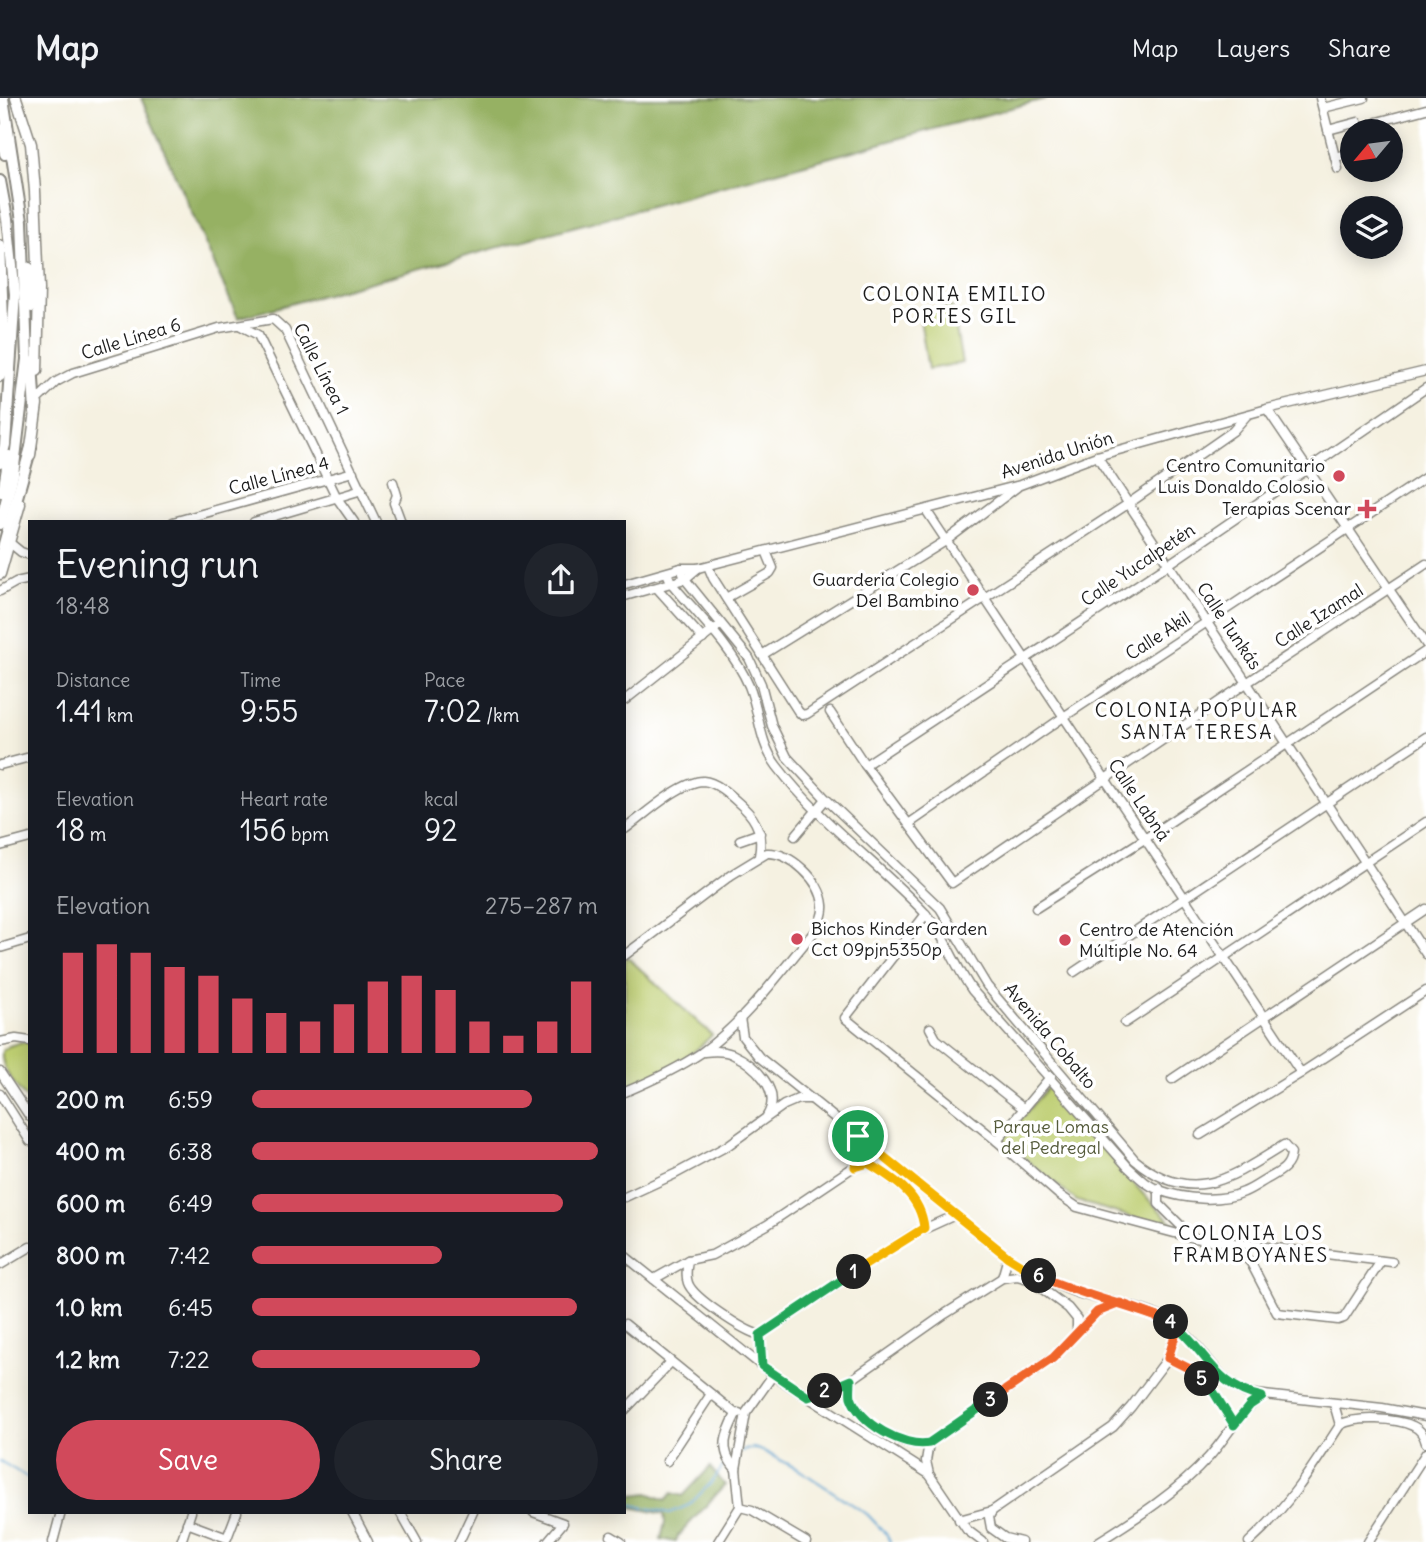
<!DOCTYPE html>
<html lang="en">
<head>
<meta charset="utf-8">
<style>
  :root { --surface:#171b24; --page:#20242c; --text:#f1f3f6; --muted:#9ea1a6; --line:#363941; --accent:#d1495b }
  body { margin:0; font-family:Delius,sans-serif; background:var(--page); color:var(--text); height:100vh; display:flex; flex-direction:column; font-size:26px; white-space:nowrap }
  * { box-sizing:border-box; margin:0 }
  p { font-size:23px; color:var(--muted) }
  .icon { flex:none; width:38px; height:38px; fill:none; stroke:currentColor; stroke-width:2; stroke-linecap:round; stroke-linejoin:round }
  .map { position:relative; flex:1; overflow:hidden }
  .sheet { position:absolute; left:28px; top:422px; width:598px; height:994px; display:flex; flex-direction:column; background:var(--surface); border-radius:0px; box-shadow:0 4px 18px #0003 }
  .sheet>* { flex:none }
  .needle { width:46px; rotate:241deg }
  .controls { position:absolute; left:1340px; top:21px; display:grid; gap:14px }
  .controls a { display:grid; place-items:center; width:63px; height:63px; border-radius:50%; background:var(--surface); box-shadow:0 4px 18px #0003; font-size:35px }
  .pin { position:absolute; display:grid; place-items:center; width:60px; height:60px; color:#fff; margin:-30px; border:4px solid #fff; border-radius:50%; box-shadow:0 2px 7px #0007 }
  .km { position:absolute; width:35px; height:35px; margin:-18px; border-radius:50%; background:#222; color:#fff; font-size:19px; line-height:35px; text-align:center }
  .round { display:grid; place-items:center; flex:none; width:74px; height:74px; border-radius:37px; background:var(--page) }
  .summary { display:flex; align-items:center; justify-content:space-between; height:119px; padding:0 28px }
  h1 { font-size:38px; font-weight:600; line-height:52px }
  .metrics { display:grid; grid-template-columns:repeat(3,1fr); gap:10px; height:119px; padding:7px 28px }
  .metrics div { display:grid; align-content:center }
  .metrics b { font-size:30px; font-weight:600 }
  .metrics small { font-size:19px; font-weight:400 }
  .metrics p { font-size:19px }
  .chart { height:196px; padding:14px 28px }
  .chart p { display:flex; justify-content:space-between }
  .chart svg { width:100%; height:126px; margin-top:7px; stroke:var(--accent); stroke-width:6 }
  .primary-button { display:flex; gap:14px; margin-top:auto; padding:14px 28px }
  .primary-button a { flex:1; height:80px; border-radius:42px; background:var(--accent); color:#fff; font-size:28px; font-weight:600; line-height:80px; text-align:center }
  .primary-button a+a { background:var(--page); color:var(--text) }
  ul { padding:0 28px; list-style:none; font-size:23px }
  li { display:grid; grid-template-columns:112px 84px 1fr; align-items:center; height:52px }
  li i { height:18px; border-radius:9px; background:var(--accent) }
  header { display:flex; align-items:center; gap:42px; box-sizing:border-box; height:98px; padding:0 35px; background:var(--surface); border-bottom:2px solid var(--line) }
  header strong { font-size:33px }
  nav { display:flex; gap:38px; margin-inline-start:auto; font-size:24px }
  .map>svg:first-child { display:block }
  .green { fill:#bdce71; stroke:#6c7546; stroke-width:2 }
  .forest { fill:#96b163; stroke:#596640; stroke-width:2 }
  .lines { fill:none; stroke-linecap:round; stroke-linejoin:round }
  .stream { stroke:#5ba1d0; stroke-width:2 }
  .minor-casing { stroke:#88867e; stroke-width:11 }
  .major-casing { stroke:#88867e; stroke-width:13 }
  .highway-casing { stroke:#88867e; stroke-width:14 }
  .minor { stroke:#fff; stroke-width:8 }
  .major { stroke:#fff; stroke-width:10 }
  .highway { stroke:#fff; stroke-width:10 }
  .split-1-casing { stroke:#fff; stroke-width:14 }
  .split-2-casing { stroke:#fff; stroke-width:14 }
  .split-3-casing { stroke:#fff; stroke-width:14 }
  .split-4-casing { stroke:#fff; stroke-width:14 }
  .split-5-casing { stroke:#fff; stroke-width:14 }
  .split-6-casing { stroke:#fff; stroke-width:14 }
  .split-7-casing { stroke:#fff; stroke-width:14 }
  .split-1 { stroke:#f5b400; stroke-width:9 }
  .split-2 { stroke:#22a559; stroke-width:9 }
  .split-3 { stroke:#22a559; stroke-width:9 }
  .split-4 { stroke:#f0652b; stroke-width:9 }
  .split-5 { stroke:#22a559; stroke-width:9 }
  .split-6 { stroke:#f0652b; stroke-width:9 }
  .split-7 { stroke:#f5b400; stroke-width:9 }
  .poi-dot { fill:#d1495b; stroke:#fff; stroke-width:2.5 }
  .labels { text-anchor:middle; stroke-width:7; stroke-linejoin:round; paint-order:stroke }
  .street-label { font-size:18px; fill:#1c1c1c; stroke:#fff }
  .poi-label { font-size:18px; fill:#1c1c1c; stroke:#fff; text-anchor:end }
  .park-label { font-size:18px; fill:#545a3a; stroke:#fff }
  .neighbourhood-label { font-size:19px; letter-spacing:2px; fill:#1c1c1c; stroke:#fff }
</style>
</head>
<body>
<header>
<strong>Map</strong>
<nav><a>Map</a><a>Layers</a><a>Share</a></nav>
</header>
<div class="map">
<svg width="1426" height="1444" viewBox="0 0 1426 1444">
  <rect width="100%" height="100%" fill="#fff"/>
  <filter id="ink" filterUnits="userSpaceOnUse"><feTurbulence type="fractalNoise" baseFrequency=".0143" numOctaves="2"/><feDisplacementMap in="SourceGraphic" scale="14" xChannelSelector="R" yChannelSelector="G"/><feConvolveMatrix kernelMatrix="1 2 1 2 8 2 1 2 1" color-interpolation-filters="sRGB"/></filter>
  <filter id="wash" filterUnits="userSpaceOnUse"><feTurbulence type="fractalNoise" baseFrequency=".00686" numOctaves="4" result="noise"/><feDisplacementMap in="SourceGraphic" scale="28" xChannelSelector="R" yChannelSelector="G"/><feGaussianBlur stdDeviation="1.57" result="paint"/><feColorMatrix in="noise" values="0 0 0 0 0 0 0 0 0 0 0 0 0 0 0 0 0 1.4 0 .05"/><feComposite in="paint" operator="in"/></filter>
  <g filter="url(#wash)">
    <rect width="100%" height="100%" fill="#f5f1e1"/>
    <g class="green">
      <polygon points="952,209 962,265 928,271 919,214"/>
      <path d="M625,857L712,937C687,963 658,980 625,994Z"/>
      <path d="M21,944L30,945V1005C18,990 0,973 2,953L9,948Z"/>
      <polygon points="1049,988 1145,1098 1182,1134 1077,1103 1002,1042"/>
    </g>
    <g class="forest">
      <polygon points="141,0 1048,0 238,220"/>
      <polygon points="710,1369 725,1387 678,1438 676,1444 661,1441 665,1424 664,1416 625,1408 625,1393 633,1397 648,1395 666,1402 672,1395 683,1398"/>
    </g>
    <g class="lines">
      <g class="stream">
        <polyline points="741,1353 753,1350 765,1354 801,1373 867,1416 886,1436 890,1444"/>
        <polyline points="0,1363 30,1381"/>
        <polyline points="625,1405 670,1415 689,1407 713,1383 726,1364"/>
      </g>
    </g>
  </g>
  <g filter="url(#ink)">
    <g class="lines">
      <g class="minor-casing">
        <g id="minor">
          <polyline points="1320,0 1338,71"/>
          <polyline points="1323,10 1364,0"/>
          <polyline points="1328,32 1358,24"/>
          <polyline points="1375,33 1374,26 1377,24 1426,11"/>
          <polyline points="1335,59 1353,55"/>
          <polyline points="241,228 258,237 337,400 354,424"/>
          <polyline points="38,301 56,284 73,275 219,230 273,221 285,232 376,424"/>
          <polyline points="1267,311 1426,546"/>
          <polyline points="1097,358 1426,856"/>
          <polyline points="393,384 397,397 394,405 401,424"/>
          <polyline points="926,412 1301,975"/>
          <polyline points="173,424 353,374"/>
          <polyline points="254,424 362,392"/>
          <polyline points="10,445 21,454 30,457"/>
          <polyline points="708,468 713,480 798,613 802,617 807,616 1128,406 1233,333 1247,317"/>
          <path d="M667,475L672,486C698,517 732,549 749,588C760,615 758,643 777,668C819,723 877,765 925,815C946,839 954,867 972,892L1128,1069C1138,1078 1146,1087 1159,1092C1183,1101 1220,1105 1244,1094C1252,1091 1260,1085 1267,1081C1279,1074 1290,1070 1291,1055L1284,1047C1231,1080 1192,1109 1135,1062L987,888L940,810L826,701L787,659L772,628L761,586L749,560L685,481L681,470"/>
          <polyline points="625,486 681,470 698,470 1020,387 1097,358 1267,311 1426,273"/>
          <polyline points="657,490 703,541"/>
          <polyline points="0,493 16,484 30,481"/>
          <polyline points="625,498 685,481 698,470"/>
          <polyline points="726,500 770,475 773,470 766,453"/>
          <polyline points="762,557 947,442 1017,389"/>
          <polyline points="625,602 716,530"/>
          <polyline points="830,614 865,667 952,785 1248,584 1426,466"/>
          <polyline points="0,667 30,659"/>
          <polyline points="865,667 1169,466 1426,290"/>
          <polyline points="910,725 1065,618 1426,379"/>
          <path d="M625,731C643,718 681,683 703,683C718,684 733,700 743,709C758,723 763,738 759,758"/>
          <polyline points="795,738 826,701"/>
          <polyline points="740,742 760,735"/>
          <polyline points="0,748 30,740"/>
          <polyline points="1036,810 1146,740 1426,553"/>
          <polyline points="926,816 845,920 997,1043 1058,1096 1077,1109 1193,1140 1392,1164"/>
          <polyline points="0,850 30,841"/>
          <path d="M625,857L731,777L767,755C791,754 821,783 823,807C824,817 819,825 815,833C780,874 746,923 701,955C677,971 651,983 625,994"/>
          <polyline points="1074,874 1426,639"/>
          <path d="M740,920L743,939L759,959L1008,1159C1029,1172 1051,1186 1075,1194C1104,1204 1146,1208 1172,1225C1202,1244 1213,1280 1246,1295L1382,1310L1426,1318"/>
          <polyline points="1125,925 1426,724"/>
          <polyline points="930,930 936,941 1024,1011"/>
          <polyline points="0,944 16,941 30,943"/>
          <path d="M704,954C713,953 723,952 732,956C754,966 783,992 767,1018"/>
          <polyline points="0,974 30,1019"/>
          <polyline points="1172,981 1426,811"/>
          <polyline points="0,996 30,1043"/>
          <polyline points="1200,1037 1301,975 1426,893"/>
          <polyline points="997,1043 1051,978"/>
          <path d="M855,1068L868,1065C893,1081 921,1097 924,1130"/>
          <polyline points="1159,1090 1159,1106 1190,1137"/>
          <polyline points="625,1099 675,1076 727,1048 784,1007 798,1001 812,1001"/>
          <polyline points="1231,1144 1251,1165 1277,1215 1338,1222 1344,1220 1381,1163"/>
          <polyline points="625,1158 773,1277 929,1376 967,1432 983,1444"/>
          <path d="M688,1162C687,1170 685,1177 688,1185C693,1200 744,1233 760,1237L911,1137L955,1117"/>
          <polyline points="0,1167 30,1149"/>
          <polyline points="1002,1180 1008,1159"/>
          <polyline points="654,1181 688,1162 712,1157 767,1127 855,1068 858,1056 858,1038"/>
          <polyline points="625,1226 736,1316"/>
          <polyline points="760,1237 762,1268"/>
          <polyline points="1168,1260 1194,1273 1213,1293 1234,1327"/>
          <path d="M851,1282C851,1287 850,1294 851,1299C859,1325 903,1350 929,1345"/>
          <polyline points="808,1299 851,1282 945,1216 1002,1180 1017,1178 1028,1181 1045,1193 1068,1210 1077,1221 1077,1235"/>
          <polyline points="625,1312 670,1265"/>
          <path d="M1340,1327C1356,1318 1396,1320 1413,1328C1420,1331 1424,1337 1426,1345"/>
          <polyline points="667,1363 711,1296"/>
          <path d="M736,1371C718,1352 726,1336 736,1316L739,1315"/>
          <polyline points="929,1376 926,1363 929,1345 1053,1260 1097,1214 1117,1206"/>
          <polyline points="740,1409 752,1412 806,1444"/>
          <polyline points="992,1413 989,1419 991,1430 1005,1440 1021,1444"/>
          <polyline points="352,1414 368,1444"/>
          <polyline points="400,1414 417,1444"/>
          <polyline points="533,1414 563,1425 547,1444"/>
          <polyline points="959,1422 992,1413 1113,1329 1131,1309 1168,1260 1175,1238 1171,1224"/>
          <polyline points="187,1425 227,1440 237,1414"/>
          <polyline points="611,1438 621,1444"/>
          <polyline points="53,1444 61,1414"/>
          <polyline points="181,1444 191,1414"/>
          <polyline points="459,1444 473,1414"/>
          <polyline points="718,1444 740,1409 736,1371 746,1315 773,1277"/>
          <path d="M1098,1444C1138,1419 1177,1394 1209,1359C1227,1339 1239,1314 1262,1299"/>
          <path d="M1249,1444C1287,1410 1313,1369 1340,1327L1334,1306"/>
          <polyline points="1368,1444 1426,1355"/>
        </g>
      </g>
      <g class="major-casing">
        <g id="major">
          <polyline points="16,0 31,46 35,93 39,191 37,273"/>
          <polyline points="30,357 37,306"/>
          <polyline points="0,476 20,406"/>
        </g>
      </g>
      <g class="highway-casing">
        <g id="highway">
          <polyline points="0,31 5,56"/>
          <polyline points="0,83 7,121 15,196 5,347 0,365"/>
          <polyline points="0,148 4,246 0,278"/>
          <polyline points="29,170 32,209"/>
          <polyline points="32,264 35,314"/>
          <polyline points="3,394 9,358"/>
          <polyline points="0,426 13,377 27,261 22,123 3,0"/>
          <polyline points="0,460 31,349"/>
        </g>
      </g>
      <use href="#minor" class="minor"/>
      <use href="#major" class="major"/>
      <use href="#highway" class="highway"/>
    </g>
  </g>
  <g class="lines" filter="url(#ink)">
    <g class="split-1-casing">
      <path id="split-1" d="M854,1174L924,1130C921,1097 894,1081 868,1065L855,1069L858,1056V1038"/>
    </g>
    <g class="split-2-casing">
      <polyline id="split-2" points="825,1293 808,1299 762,1268 760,1237 854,1174"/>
    </g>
    <g class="split-3-casing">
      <path id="split-3" d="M825,1293L851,1282C851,1287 850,1294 851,1299C859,1325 903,1350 929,1345L991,1302"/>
    </g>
    <g class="split-4-casing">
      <polyline id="split-4" points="991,1302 1053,1260 1097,1214 1120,1205 1171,1224"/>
    </g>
    <g class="split-5-casing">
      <path id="split-5" d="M1171,1224C1206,1251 1214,1289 1262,1299L1250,1307L1234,1327L1213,1293L1202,1281"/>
    </g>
    <g class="split-6-casing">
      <path id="split-6" d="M1039,1178C1082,1197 1127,1207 1171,1224L1175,1238L1168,1260L1194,1273L1202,1281"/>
    </g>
    <g class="split-7-casing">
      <polyline id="split-7" points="858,1038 1008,1159 1039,1178"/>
    </g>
    <use href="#split-1" class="split-1"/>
    <use href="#split-2" class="split-2"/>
    <use href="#split-3" class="split-3"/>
    <use href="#split-4" class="split-4"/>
    <use href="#split-5" class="split-5"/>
    <use href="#split-6" class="split-6"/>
    <use href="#split-7" class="split-7"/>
  </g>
  <g class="poi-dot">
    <circle cx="1339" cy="378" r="7"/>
    <path d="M1363.5 400.5h7v7h7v7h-7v7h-7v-7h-7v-7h7z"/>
    <circle cx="973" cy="492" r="7"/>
    <circle cx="797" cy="841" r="7"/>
    <circle cx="1065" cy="842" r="7"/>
  </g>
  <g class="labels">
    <g class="street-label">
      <text transform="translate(131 241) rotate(-17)" y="6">Calle Línea 6</text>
      <text transform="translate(321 271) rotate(63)" y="6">Calle Línea 1</text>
      <text transform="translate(1057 357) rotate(-18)" y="6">Avenida Unión</text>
      <text transform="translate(279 378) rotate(-15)" y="6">Calle Línea 4</text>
      <text transform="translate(1138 467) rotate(-34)" y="6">Calle Yucalpetén</text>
      <text transform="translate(1319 518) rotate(-33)" y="6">Calle Izamal</text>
      <text transform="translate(1229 528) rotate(56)" y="6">Calle Tunkás</text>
      <text transform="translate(1158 538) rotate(-33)" y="6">Calle Akil</text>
      <text transform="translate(1139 702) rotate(56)" y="6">Calle Labná</text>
      <text transform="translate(1050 938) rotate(50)" y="6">Avenida Cobalto</text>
    </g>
    <g class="poi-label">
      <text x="1325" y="374">Centro Comunitario<tspan x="1325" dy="21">Luis Donaldo Colosio</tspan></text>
      <text x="1351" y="417">Terapias Scenar</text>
      <text x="959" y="488">Guarderia Colegio<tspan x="959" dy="21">Del Bambino</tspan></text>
      <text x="811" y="837" text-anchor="start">Bichos Kinder Garden<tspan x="811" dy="21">Cct 09pjn5350p</tspan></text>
      <text x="1079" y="838" text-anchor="start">Centro de Atención<tspan x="1079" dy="21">Múltiple No. 64</tspan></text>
    </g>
    <g class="park-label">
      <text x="1051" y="1035">Parque Lomas<tspan x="1051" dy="21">del Pedregal</tspan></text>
    </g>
    <g class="neighbourhood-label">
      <text x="955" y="203">COLONIA EMILIO<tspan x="955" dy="22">PORTES GIL</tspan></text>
      <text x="1197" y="619">COLONIA POPULAR<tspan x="1197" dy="22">SANTA TERESA</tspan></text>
      <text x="1251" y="1142">COLONIA LOS<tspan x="1251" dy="22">FRAMBOYANES</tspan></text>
    </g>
  </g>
</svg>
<div class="controls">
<a><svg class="needle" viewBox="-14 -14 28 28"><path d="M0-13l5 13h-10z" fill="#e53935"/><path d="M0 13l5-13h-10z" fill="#9ea1a6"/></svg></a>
<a><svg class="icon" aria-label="layers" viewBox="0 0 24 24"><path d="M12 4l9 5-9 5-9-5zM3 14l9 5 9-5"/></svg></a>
</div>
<div class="pin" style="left:858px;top:1038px;background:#1e9e55"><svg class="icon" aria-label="arrive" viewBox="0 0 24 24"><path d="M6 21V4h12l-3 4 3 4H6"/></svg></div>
<b class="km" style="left:854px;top:1174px">1</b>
<b class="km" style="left:825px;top:1293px">2</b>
<b class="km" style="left:991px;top:1302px">3</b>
<b class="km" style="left:1171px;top:1224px">4</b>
<b class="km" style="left:1202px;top:1281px">5</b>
<b class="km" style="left:1039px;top:1178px">6</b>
<section class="sheet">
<div class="summary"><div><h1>Evening run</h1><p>18:48</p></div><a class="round"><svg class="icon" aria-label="share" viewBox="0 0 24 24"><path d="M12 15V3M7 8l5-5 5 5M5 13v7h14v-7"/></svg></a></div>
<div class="metrics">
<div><p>Distance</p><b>1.41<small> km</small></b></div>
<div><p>Time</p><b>9:55</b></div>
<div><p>Pace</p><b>7:02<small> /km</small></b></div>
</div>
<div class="metrics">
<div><p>Elevation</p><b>18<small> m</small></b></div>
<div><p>Heart rate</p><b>156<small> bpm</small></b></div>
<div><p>kcal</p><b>92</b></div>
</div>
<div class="chart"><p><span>Elevation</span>275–287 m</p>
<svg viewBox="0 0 160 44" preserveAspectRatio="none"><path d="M5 44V9M15 44V6M25 44V9M35 44V14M45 44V17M55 44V25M65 44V30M75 44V33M85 44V27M95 44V19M105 44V17M115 44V22M125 44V33M135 44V38M145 44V33M155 44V19"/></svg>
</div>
<ul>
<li><b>200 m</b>6:59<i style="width:81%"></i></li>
<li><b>400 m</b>6:38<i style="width:100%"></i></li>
<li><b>600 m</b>6:49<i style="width:90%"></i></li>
<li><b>800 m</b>7:42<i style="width:55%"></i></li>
<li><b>1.0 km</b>6:45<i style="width:94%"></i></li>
<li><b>1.2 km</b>7:22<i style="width:66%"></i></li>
</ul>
<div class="primary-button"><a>Save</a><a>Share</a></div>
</section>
</div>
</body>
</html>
